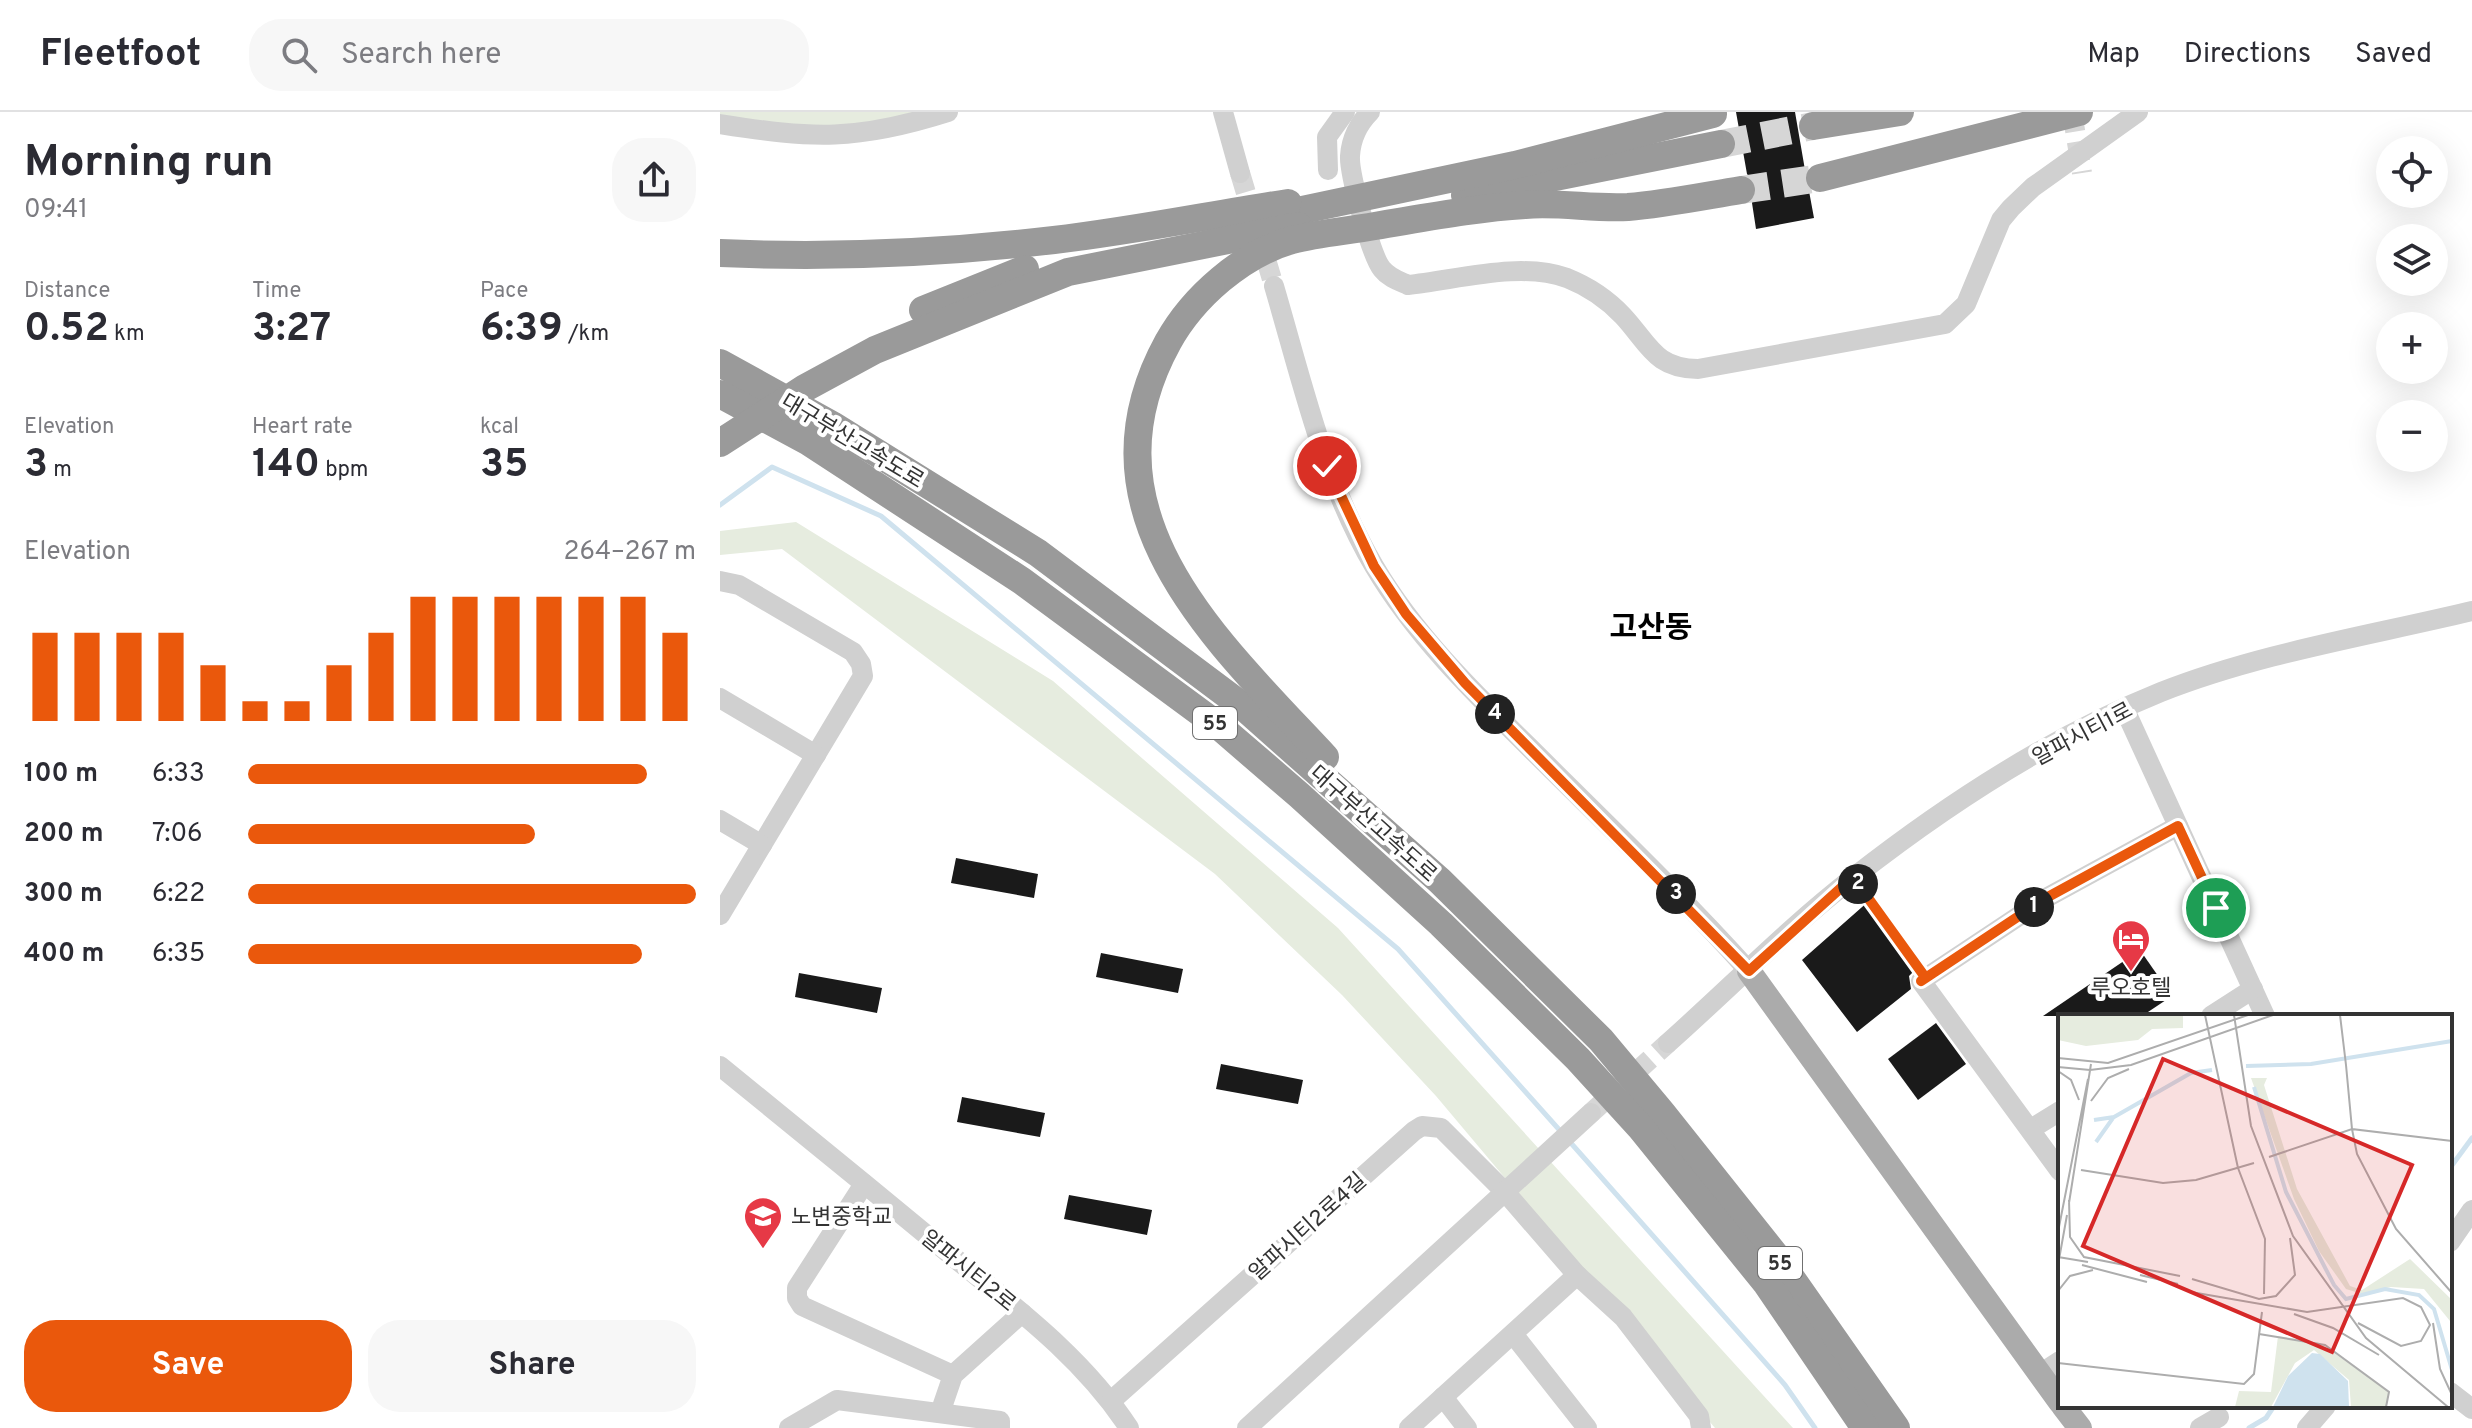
<!DOCTYPE html>
<html lang="en">
<head>
<meta charset="utf-8">
<style>
  :root { --surface:#fff; --page:#f7f7f7; --text:#2b2b33; --muted:#7c7c81; --line:#e1e1e2; --accent:#ea580c }
  body { margin:0; font-family:Overpass,"Noto Sans KR",sans-serif; background:var(--page); color:var(--text); height:100vh; display:flex; flex-direction:column; font-size:30px; white-space:nowrap }
  * { box-sizing:border-box; margin:0 }
  p { font-size:26px; color:var(--muted) }
  .icon { flex:none; width:44px; height:44px; fill:none; stroke:currentColor; stroke-width:2; stroke-linecap:round; stroke-linejoin:round }
  .map { position:relative; flex:1; overflow:hidden }
  .side { display:flex; flex-direction:column; background:var(--surface); width:720px }
  .side>* { flex:none }
  .buttons { position:absolute; left:1656px; top:24px; display:grid; gap:16px }
  .buttons a { display:grid; place-items:center; width:72px; height:72px; border-radius:50%; background:var(--surface); box-shadow:0 8px 32px #0002; font-size:40px }
  .pin { position:absolute; display:grid; place-items:center; width:68px; height:68px; color:#fff; margin:-34px; border:4px solid #fff; border-radius:50%; box-shadow:0 2px 8px #0007 }
  .km { position:absolute; width:40px; height:40px; margin:-20px; border-radius:50%; background:#222; color:#fff; font-size:22px; line-height:40px; text-align:center }
  .round { display:grid; place-items:center; flex:none; width:84px; height:84px; border-radius:32px; background:var(--page) }
  .summary { display:flex; align-items:center; justify-content:space-between; height:136px; padding:0 24px }
  h1 { font-size:44px; font-weight:700; line-height:60px }
  .metrics { display:grid; grid-template-columns:repeat(3,1fr); gap:12px; height:136px; padding:8px 24px }
  .metrics div { display:grid; align-content:center }
  .metrics b { font-size:40px; font-weight:700 }
  .metrics small { font-size:22px; font-weight:400 }
  .metrics p { font-size:22px }
  .chart { height:224px; padding:16px 24px }
  .chart p { display:flex; justify-content:space-between }
  .chart svg { width:100%; height:144px; margin-top:8px; stroke:var(--accent); stroke-width:6 }
  .cta { display:flex; gap:16px; margin-top:auto; padding:16px 24px }
  .cta a { flex:1; height:92px; border-radius:32px; background:var(--accent); color:#fff; font-size:32px; font-weight:700; line-height:92px; text-align:center }
  .cta a+a { background:var(--page); color:var(--text) }
  ul { padding:0 24px; list-style:none; font-size:26px }
  li { display:grid; grid-template-columns:128px 96px 1fr; align-items:center; height:60px }
  li i { height:20px; border-radius:10px; background:var(--accent) }
  header { display:flex; align-items:center; gap:48px; box-sizing:border-box; height:112px; padding:0 40px; background:var(--surface); border-bottom:2px solid var(--line) }
  header strong { font-size:38px }
  nav { display:flex; gap:44px; margin-inline-start:auto; font-size:28px }
  .search { width:560px; height:72px; background:var(--page); display:flex; align-items:center; gap:20px; box-sizing:border-box; padding:0 28px; border-radius:32px; color:var(--muted); font-size:30px }
  main { display:flex; flex:1; min-height:0 }
  .map>svg:first-child { display:block }
  .green { fill:#e6ecdf }
  .lines { fill:none; stroke-linecap:round; stroke-linejoin:round }
  .stream { stroke:#cfe2ee; stroke-width:5 }
  .building { fill:#1a1a1a }
  .minor-tunnel { stroke:#d6d6d6; stroke-width:20; stroke-dasharray:20 10; stroke-linecap:butt }
  .highway-tunnel { stroke:#d6d6d6; stroke-width:28; stroke-dasharray:28 14; stroke-linecap:butt }
  .path { stroke:#cdcdcd; stroke-width:3; stroke-dasharray:4 4; stroke-linecap:butt }
  .minor { stroke:#d0d0d0; stroke-width:20 }
  .major { stroke:#ababab; stroke-width:24 }
  .highway { stroke:#9a9a9a; stroke-width:28 }
  .route-casing { stroke:#fff; stroke-width:16 }
  .route { stroke:#ea580c; stroke-width:10 }
  .labels { text-anchor:middle; stroke-width:8; stroke-linejoin:round; paint-order:stroke }
  .shield { fill:#fff; stroke:#707070; stroke-width:2 }
  .shield-label { font-size:20px; font-weight:bold; fill:#333 }
  .street-label { font-size:22px; fill:#333; stroke:#fff }
  .poi-label { font-size:22px; fill:#333; stroke:#fff }
  .district-label { font-size:30px; font-weight:bold; fill:#000; stroke:#fff }
  .inset-river { fill:none; stroke:#cfe2ee; stroke-width:4 }
  .inset-road { fill:none; stroke:#adadad; stroke-width:2 }
  .view { fill:#d62828; fill-opacity:0.15; stroke:#d62828; stroke-width:4 }
  .inset-edge { fill:none; stroke:#333; stroke-width:4 }
</style>
</head>
<body>
<header>
<strong>Fleetfoot</strong>
<div class="search"><svg class="icon" aria-label="search" viewBox="0 0 24 24"><circle cx="10" cy="10" r="6"/><path d="M15 15l6 6"/></svg>Search here</div>
<nav><a>Map</a><a>Directions</a><a>Saved</a></nav>
</header>
<main>
<section class="side">
<div class="summary"><div><h1>Morning run</h1><p>09:41</p></div><a class="round"><svg class="icon" aria-label="share" viewBox="0 0 24 24"><path d="M12 15V3M7 8l5-5 5 5M5 13v7h14v-7"/></svg></a></div>
<div class="metrics">
<div><p>Distance</p><b>0.52<small> km</small></b></div>
<div><p>Time</p><b>3:27</b></div>
<div><p>Pace</p><b>6:39<small> /km</small></b></div>
</div>
<div class="metrics">
<div><p>Elevation</p><b>3<small> m</small></b></div>
<div><p>Heart rate</p><b>140<small> bpm</small></b></div>
<div><p>kcal</p><b>35</b></div>
</div>
<div class="chart"><p><span>Elevation</span>264–267 m</p>
<svg viewBox="0 0 160 44" preserveAspectRatio="none"><path d="M5 44V17M15 44V17M25 44V17M35 44V17M45 44V27M55 44V38M65 44V38M75 44V27M85 44V17M95 44V6M105 44V6M115 44V6M125 44V6M135 44V6M145 44V6M155 44V17"/></svg>
</div>
<ul>
<li><b>100 m</b>6:33<i style="width:89%"></i></li>
<li><b>200 m</b>7:06<i style="width:64%"></i></li>
<li><b>300 m</b>6:22<i style="width:100%"></i></li>
<li><b>400 m</b>6:35<i style="width:88%"></i></li>
</ul>
<div class="cta"><a>Save</a><a>Share</a></div>
</section>
<div class="map">
<svg width="1752" height="1316" viewBox="0 0 1752 1316">
  <rect width="100%" height="100%" fill="#fff"/>
  <g class="green">
    <polygon points="0,0 228,0 174,18 0,11"/>
    <polygon points="76,410 333,569 618,816 1073,1316 995,1316 716,984 622,883 495,762 62,437 0,443 0,419"/>
  </g>
  <g class="lines">
    <g class="stream">
      <polyline points="0,393 52,355 161,404 678,837 843,1022"/>
      <polyline points="850,1030 1065,1273 1095,1316"/>
      <polyline points="1730,1056 1752,1026"/>
      <polyline points="1529,1316 1546,1306 1554,1294"/>
    </g>
  </g>
  <g class="building">
    <polygon points="1016,0 1075,0 1085,58 1083,69 1089,79 1094,106 1036,117 1032,91 1038,74 1027,62"/>
    <polygon points="236,746 318,762 314,786 231,771"/>
    <polygon points="1150,788 1198,855 1189,864 1191,877 1137,920 1082,848"/>
    <polygon points="1420,838 1452,884 1422,904 1323,904"/>
    <polygon points="381,841 463,857 458,881 376,865"/>
    <polygon points="79,861 162,876 157,901 75,885"/>
    <polygon points="1216,911 1246,952 1198,988 1168,947"/>
    <polygon points="501,952 583,968 578,992 496,977"/>
    <polygon points="242,985 325,1001 320,1025 237,1010"/>
    <polygon points="349,1083 432,1098 427,1123 344,1107"/>
  </g>
  <g class="lines">
    <g class="minor-tunnel">
      <polyline points="1352,0 1362,61"/>
      <polyline points="520,61 554,174"/>
      <polyline points="871,1001 948,931"/>
    </g>
    <g class="highway-tunnel">
      <polyline points="1001,32 1093,14"/>
      <polyline points="1021,78 1100,66"/>
    </g>
    <polyline class="path" points="1145,782 1194,850"/>
    <g class="minor">
      <polyline points="503,0 520,61"/>
      <path d="M650,0C639,11 631,27 630,44C629,61 651,144 662,157C669,166 679,169 688,173C737,168 800,149 847,166C867,174 888,188 903,204C929,232 935,257 978,257L1225,212L1246,192L1281,108L1291,96L1313,75L1418,0"/>
      <path d="M0,12C93,27 137,29 228,0"/>
      <polyline points="608,58 607,25 625,0"/>
      <path d="M554,174C582,269 604,369 654,454C694,522 752,579 808,634C882,708 959,781 1029,859"/>
      <polyline points="0,469 19,473 133,540 141,552 143,564 0,803"/>
      <polyline points="0,586 96,643"/>
      <polyline points="1405,598 1545,904"/>
      <polyline points="0,708 42,733"/>
      <polyline points="1491,904 1533,877"/>
      <path d="M948,931C1010,876 1069,815 1134,765C1226,693 1332,624 1441,580C1540,541 1648,524 1752,499"/>
      <path d="M0,954C75,1015 151,1077 226,1139C292,1193 362,1244 409,1316"/>
      <polyline points="1311,1017 1340,999"/>
      <polyline points="1340,1059 1201,869 1326,786 1458,714"/>
      <polyline points="144,1072 77,1176 77,1186 82,1194 233,1263"/>
      <polyline points="1730,1130 1752,1098"/>
      <polyline points="793,1222 867,1316"/>
      <polyline points="1320,1262 1340,1249"/>
      <polyline points="1730,1280 1752,1297"/>
      <polyline points="723,1285 747,1316"/>
      <polyline points="391,1289 694,1019 702,1014 721,1016 786,1081 857,1163 903,1205 979,1304 981,1316"/>
      <polyline points="220,1301 233,1263 302,1201"/>
      <polyline points="69,1316 117,1288 280,1309 280,1316"/>
      <polyline points="527,1316 871,1001"/>
      <polyline points="689,1316 857,1163"/>
      <polyline points="1480,1316 1499,1305"/>
      <polyline points="1587,1316 1606,1294"/>
    </g>
    <g class="major">
      <polyline points="1029,859 1340,1290"/>
      <polyline points="1343,1294 1360,1316"/>
    </g>
    <g class="highway">
      <polyline points="1093,14 1180,0"/>
      <polyline points="1100,66 1359,0"/>
      <polyline points="745,83 1001,32"/>
      <polyline points="549,105 795,53 993,2"/>
      <path d="M0,141C111,146 223,141 334,128C412,119 490,103 568,91"/>
      <polyline points="203,198 305,157"/>
      <polyline points="0,251 112,313 318,441 525,596 720,769 881,928 942,1001 1055,1143 1176,1316"/>
      <polyline points="0,282 89,330 302,469 500,615 579,683 721,812 858,947 920,1015 1047,1172 1145,1316"/>
      <polyline points="0,331 85,276 155,238 348,160 578,114"/>
      <path d="M605,645C497,529 354,401 448,230C473,185 522,142 572,128C598,121 628,119 655,114C704,106 755,96 805,93C839,90 874,97 908,95C945,92 984,84 1021,78"/>
    </g>
  </g>
  <g class="lines">
    <g class="route-casing">
      <polyline id="route" points="607,354 654,454 686,502 745,571 1029,859 1133,765 1205,865 1201,869 1326,786 1458,714 1496,796"/>
    </g>
    <use href="#route" class="route"/>
  </g>
  <defs>
    <g id="hotel-pin" transform="scale(2)"><path d="M0 17L-7.5 6A9.5 9.5 0 1 1 7.5 6Z" fill="#e63946" stroke="#fff"/><path d="M-6-4.5h1.5V1H6V5H4.5V3h-9V5H-6ZM-4 0a1.8 1.8 0 1 1 3.6 0ZM.5 0V-2.5h3Q6-2.5 6 0Z" fill="#fff"/></g>
    <g id="school-pin" transform="scale(2)"><path d="M0 17L-7.5 6A9.5 9.5 0 1 1 7.5 6Z" fill="#e63946" stroke="#fff"/><path d="M0-5L7-2L0 1L-7-2ZM-4 1L0 2.5L4 1V4Q0 6-4 4Z" fill="#fff"/></g>
  </defs>
  <g fill-rule="evenodd">
    <use href="#hotel-pin" x="1411" y="827"/>
    <use href="#school-pin" x="43" y="1104"/>
  </g>
  <g class="labels">
    <g class="shield">
      <rect x="473" y="595" width="44" height="32" rx="6"/>
      <rect x="1038" y="1135" width="44" height="32" rx="6"/>
    </g>
    <g class="shield-label">
      <text x="495" y="618">55</text>
      <text x="1060" y="1158">55</text>
    </g>
    <g class="street-label">
      <text transform="translate(133 328) rotate(31)" y="8">대구부산고속도로</text>
      <text transform="translate(1362 621) rotate(-28)" y="8">알파시티1로</text>
      <text transform="translate(654 711) rotate(42)" y="8">대구부산고속도로</text>
      <text transform="translate(587 1114) rotate(-42)" y="8">알파시티2로4길</text>
      <text transform="translate(249 1158) rotate(39)" y="8">알파시티2로</text>
    </g>
    <g class="poi-label">
      <text x="1411" y="883">루오호텔</text>
      <text x="71" y="1112" text-anchor="start">노변중학교</text>
    </g>
    <g class="district-label">
      <text x="931" y="525">고산동</text>
    </g>
  </g>
  <g transform="translate(1338 902)">
    <rect width="394" height="394" fill="#fff"/>
    <path d="M0,1H125V14L94,15L80,26L28,32L0,26ZM193,64H209L206,71L239,175L292,272L304,276L352,245L394,286L392,307L366,275L333,273L304,280L288,275L261,237L236,185ZM220,322L262,329L331,378L328,393H293L291,366L256,336L237,349L213,393H177L181,377L213,378Z" fill="#e6ecdf"/>
    <path d="M254,339L262,340L290,367L291,393H215L230,362Z" fill="#cfe2ee"/>
    <path class="inset-river" d="M188,52L253,50L394,27M196,73L228,178L276,271L288,285L327,275L361,281L376,295L394,356M36,106L56,103L133,59L154,56M38,128L55,104"/>
    <path class="inset-road" d="M147,1L180,154M176,1L193,112L235,222L308,324L390,393M282,1L288,51M0,44L50,49L190,1M288,51L294,115L394,127M0,53L32,56L73,51L215,1M0,57L13,66L21,86M33,87L50,64L71,55M211,143L294,115L299,140L338,215L394,279M180,154L207,225L206,280M23,156L105,169L138,166L196,149M11,186L12,223L26,243L122,262M11,189L33,50M0,218L30,65M0,243L30,248M0,251L9,201M24,251L89,268M82,261L120,270M134,265L201,285L218,282L237,261L232,224M0,277L12,262L35,256M133,278L249,298L345,284L363,293L372,311L363,327L343,332L300,309M236,300L275,314L321,341M375,309L382,355L394,381M201,320L267,331L331,378L328,393M0,349L186,370L196,360L204,298"/>
    <path class="view" d="M105,45L354,151L274,338L25,232Z"/>
    <rect width="394" height="394" class="inset-edge"/>
  </g>
</svg>
<div class="buttons">
<a><svg class="icon" aria-label="locate" viewBox="0 0 24 24"><circle cx="12" cy="12" r="6"/><path d="M12 2v4M12 18v4M2 12h4M18 12h4"/></svg></a>
<a><svg class="icon" aria-label="layers" viewBox="0 0 24 24"><path d="M12 4l9 5-9 5-9-5zM3 14l9 5 9-5"/></svg></a>
<a>+</a>
<a>−</a>
</div>
<div class="pin" style="left:1496px;top:796px;background:#1e9e55"><svg class="icon" aria-label="arrive" viewBox="0 0 24 24"><path d="M6 21V4h12l-3 4 3 4H6"/></svg></div>
<div class="pin" style="left:607px;top:354px;background:#d93025"><svg class="icon" aria-label="check" viewBox="0 0 24 24"><path d="M5 12l5 5 9-10"/></svg></div>
<b class="km" style="left:1314px;top:795px">1</b>
<b class="km" style="left:1138px;top:772px">2</b>
<b class="km" style="left:956px;top:782px">3</b>
<b class="km" style="left:775px;top:602px">4</b>
</div>
</main>
</body>
</html>
